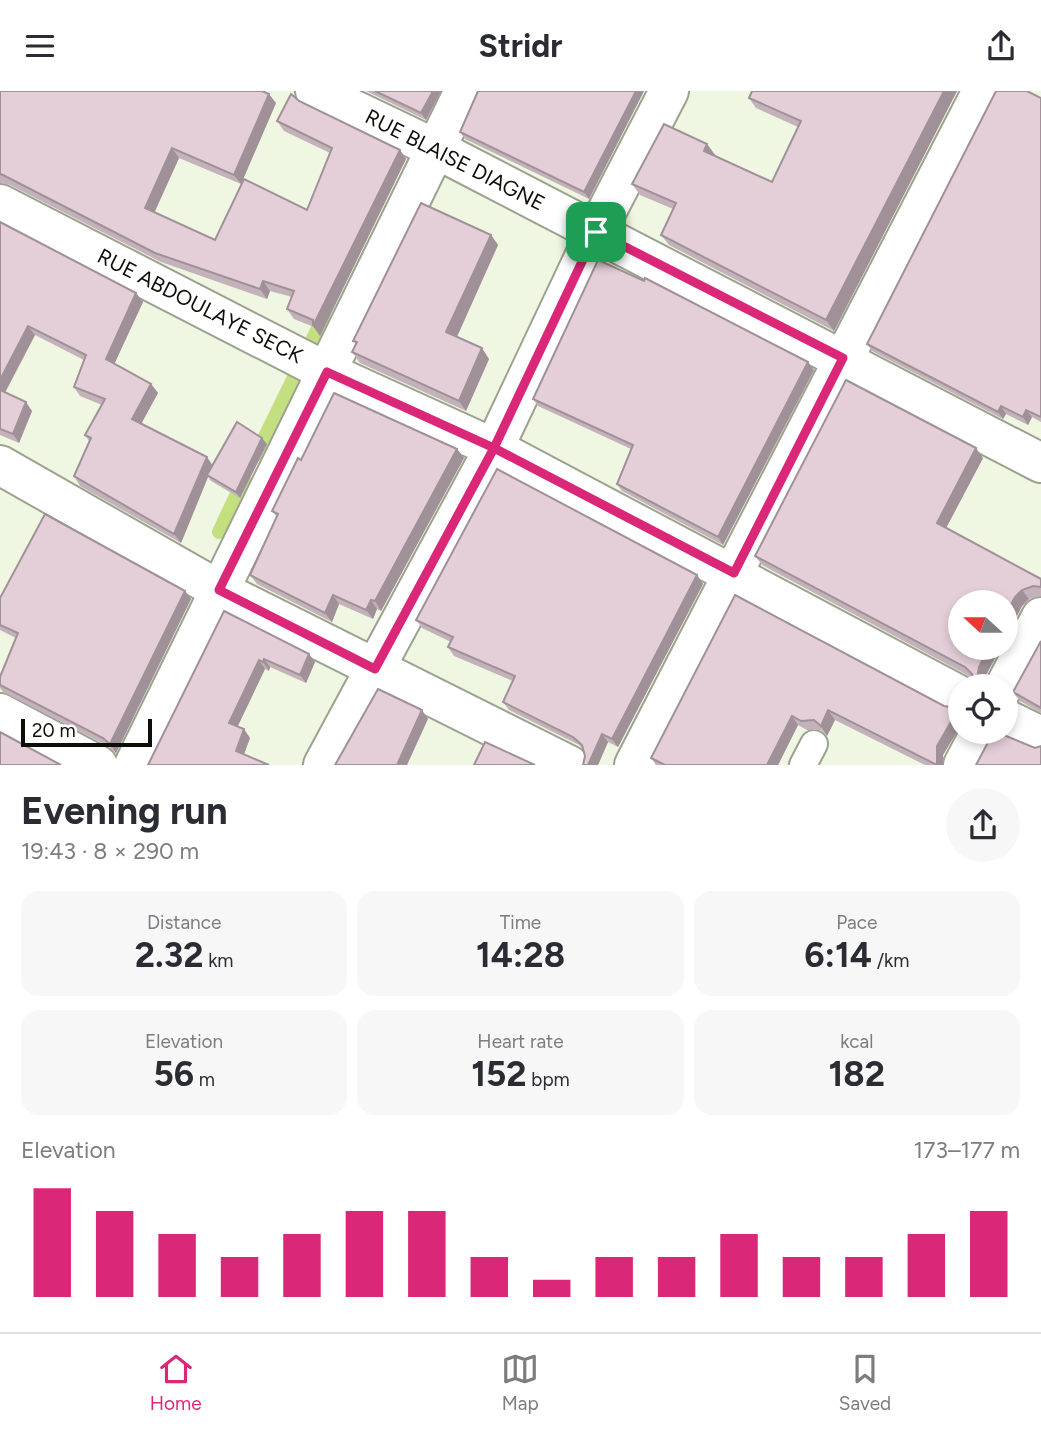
<!DOCTYPE html>
<html lang="en">
<head>
<meta charset="utf-8">
<style>
  :root { --surface:#fff; --page:#f7f7f7; --text:#2b2b33; --muted:#7c7c81; --line:#e1e1e2; --accent:#db2777 }
  body { margin:0; font-family:Figtree,sans-serif; background:var(--page); color:var(--text); height:100vh; display:flex; flex-direction:column; font-size:26px; white-space:nowrap }
  * { box-sizing:border-box; margin:0 }
  p { font-size:23px; color:var(--muted) }
  .icon { flex:none; width:38px; height:38px; fill:none; stroke:currentColor; stroke-width:2; stroke-linecap:round; stroke-linejoin:round }
  .map { position:relative; height:674px; overflow:hidden }
  .side { display:flex; flex-direction:column; background:var(--surface); flex:1 }
  .side>* { flex:none }
  .needle { width:46px; rotate:291deg }
  .fabs { position:absolute; left:948px; top:499px; display:grid; gap:14px }
  .fabs a { display:grid; place-items:center; width:70px; height:70px; border-radius:50%; background:var(--surface); box-shadow:0 4px 10px #0003; font-size:35px }
  .scale { position:absolute; left:21px; bottom:18px; width:131px; box-sizing:border-box; padding-left:7px; border:4px solid #0c0e08; border-top:0; font-size:19px; line-height:24px; white-space:nowrap; color:#0c0e08; -webkit-text-stroke:5px #fff; paint-order:stroke }
  .pin { position:absolute; display:grid; place-items:center; width:60px; height:60px; color:#fff; margin:-30px; border-radius:14px; box-shadow:0 4px 10px #0006 }
  .round { display:grid; place-items:center; flex:none; width:74px; height:74px; border-radius:37px; background:var(--page) }
  .headline { display:flex; align-items:center; justify-content:space-between; height:119px; padding:0 21px }
  h1 { font-size:38px; font-weight:700; line-height:52px }
  .figures { display:grid; grid-template-columns:repeat(3,1fr); gap:10px; height:119px; padding:7px 21px }
  .figures div { display:grid; align-content:center; border-radius:18px; background:var(--page); text-align:center }
  .figures b { font-size:35px; font-weight:700 }
  .figures small { font-size:19px; font-weight:400 }
  .figures p { font-size:19px }
  .chart { height:196px; padding:14px 21px }
  .chart p { display:flex; justify-content:space-between }
  .chart svg { width:100%; height:126px; margin-top:7px; stroke:var(--accent); stroke-width:6 }
  header { display:flex; justify-content:space-between; align-items:center; height:91px; padding:0 21px; background:var(--surface); font-size:32px; font-weight:700 }
  .dock { display:flex; justify-content:space-around; align-items:center; height:98px; border-top:2px solid var(--line); background:var(--surface); font-size:19px; color:var(--muted) }
  .dock a { display:grid; justify-items:center; gap:4px }
  .dock .on { color:var(--accent) }
  .map>svg:first-child { display:block }
  .lines { fill:none; stroke-linecap:round; stroke-linejoin:round }
  .stream { stroke:#c3df80; stroke-width:14 }
  .service-casing { stroke:#9ca290; stroke-width:30 }
  .minor-casing { stroke:#9ca290; stroke-width:42 }
  .service { stroke:#fff; stroke-width:26 }
  .minor { stroke:#fff; stroke-width:38 }
  .wall { fill:#c4b2bb }
  .shaded-wall { fill:#a09198 }
  .building { fill:#e4cfd9; stroke:#a09198; stroke-width:2 }
  .route-casing { stroke:#fff; stroke-width:14 }
  .route { stroke:#db2777; stroke-width:9 }
  .labels { text-anchor:middle; stroke-width:7; stroke-linejoin:round; paint-order:stroke }
  .street-label { font-size:21px; fill:#0c0e08; stroke:#fff }
</style>
</head>
<body>
<header><svg class="icon" aria-label="menu" viewBox="0 0 24 24"><path d="M4 6h16M4 12h16M4 18h16"/></svg>Stridr<svg class="icon" aria-label="share" viewBox="0 0 24 24"><path d="M12 15V3M7 8l5-5 5 5M5 13v7h14v-7"/></svg></header>
<div class="map">
<svg width="1041" height="674" viewBox="0 0 1041 674">
  <rect width="100%" height="100%" fill="#eff6e2"/>
  <g class="lines">
    <g class="stream">
      <polyline points="256,364 324,225"/>
      <polyline points="219,441 244,388"/>
    </g>
    <g class="service-casing">
      <polyline id="service" points="803,674 814,653"/>
    </g>
    <g class="minor-casing">
      <g id="minor">
        <polyline points="315,0 436,58 1041,372"/>
        <polyline points="0,113 327,281 494,357 961,605"/>
        <polyline points="0,374 219,499 569,674"/>
        <polyline points="1005,595 1041,526"/>
        <polyline points="0,622 98,674"/>
        <polyline points="1006,628 1041,645"/>
        <polyline points="134,674 464,0"/>
        <polyline points="323,674 494,357 596,141 669,0"/>
        <polyline points="634,674 982,0"/>
        <polyline points="963,674 981,640"/>
      </g>
    </g>
    <use href="#service" class="service"/>
    <use href="#minor" class="minor"/>
  </g>
  <g class="wall">
    <polygon points="0,0 276,12 241,93 179,67 154,121 215,149 307,119 330,62 284,40 277,30 299,10 400,59 406,68 320,245 314,236 294,228 287,218 292,206 270,200 267,208 161,171 10,94 0,92"/>
    <polygon points="366,0 441,0 426,29"/>
    <polygon points="644,0 589,108 465,48 460,41"/>
    <polygon points="752,0 957,0 834,240 669,154 661,144 673,118 640,104 632,93 707,53 715,64 714,65 772,91 798,36 756,17 749,7"/>
    <polygon points="1041,7 1041,331 1032,326 1028,334 1006,323 1003,328 872,260 867,253"/>
    <polygon points="0,131 136,202 143,211 114,273 151,293 158,302 141,332 212,374 267,353 240,407 211,390 208,386 181,452 80,395 74,385 89,350 85,344 102,314 80,305 74,296 84,269 35,244 5,302 32,320 19,352 0,344"/>
    <polygon points="491,144 498,154 457,246 489,268 466,320 360,272 352,261 356,253 353,250"/>
    <polygon points="814,279 723,454 622,400 617,393 631,358 538,315 533,308"/>
    <polygon points="457,358 464,367 381,520 377,518 373,528 339,513 332,531 257,493 250,484 277,426 272,420 301,369"/>
    <polygon points="983,367 946,437 1041,488 1041,505 1029,508 1022,515 985,586 984,595 976,595 974,588 971,586 762,474 755,465"/>
    <polygon points="697,484 703,493 618,656 608,651 598,674 583,674 585,665 583,658 579,654 509,619 503,611 513,590 454,565 448,556 451,551 422,537 416,529"/>
    <polygon points="735,504 944,615 959,617 961,620 961,634 943,664 944,674 925,674 835,629 827,645 821,639 807,639 798,634 778,674 656,674 651,667"/>
    <polygon points="0,507 191,508 116,662 108,655 3,601 0,597 0,586 16,547 0,539"/>
    <polygon points="224,520 309,563 315,571 306,592 270,576 269,580 265,578 237,636 250,647 244,663 148,674"/>
    <polygon points="1041,550 1041,622 1020,610 1013,601"/>
  </g>
  <g class="shaded-wall">
    <polygon points="433,0 441,0 426,29 421,22"/>
    <polygon points="636,0 644,0 589,108 584,101"/>
    <polygon points="944,0 957,0 834,240 826,229"/>
    <polygon points="269,3 276,12 241,93 234,84"/>
    <polygon points="707,53 715,64 711,71 704,60"/>
    <polygon points="172,57 179,67 152,127 145,117"/>
    <polygon points="400,59 406,68 320,245 313,235"/>
    <polygon points="491,144 498,154 454,252 446,241"/>
    <polygon points="263,190 270,200 267,208 260,198"/>
    <polygon points="136,202 143,211 112,278 106,268"/>
    <polygon points="28,235 35,244 2,307 0,304 0,289"/>
    <polygon points="482,257 489,268 466,320 459,310"/>
    <polygon points="808,271 814,279 723,454 718,446"/>
    <polygon points="151,293 158,302 139,337 132,328"/>
    <polygon points="26,311 32,320 19,352 13,343"/>
    <polygon points="1001,315 1006,323 1003,328 998,321"/>
    <polygon points="1026,319 1032,326 1028,334 1023,326"/>
    <polygon points="262,347 267,353 240,407 236,401"/>
    <polygon points="976,357 983,367 944,441 937,432"/>
    <polygon points="457,358 464,367 381,520 375,510"/>
    <polygon points="207,366 213,375 207,384 208,386 181,452 174,443"/>
    <polygon points="697,484 703,493 618,656 612,648"/>
    <polygon points="1022,499 1029,508 1022,515 1006,546 1006,523 1015,506"/>
    <polygon points="185,500 191,508 116,662 110,653"/>
    <polygon points="333,504 339,513 332,531 325,522"/>
    <polygon points="371,509 377,518 373,528 366,519"/>
    <polygon points="989,556 1001,556 985,586 984,595 981,595 977,587 979,576"/>
    <polygon points="309,563 315,571 306,592 300,584"/>
    <polygon points="264,568 270,576 269,580 263,571"/>
    <polygon points="259,569 265,578 235,641 229,632"/>
    <polygon points="959,617 961,620 961,634 943,664 944,674 937,674 937,655"/>
    <polygon points="422,619 428,628 407,674 397,674"/>
    <polygon points="828,619 835,629 827,645 821,635"/>
    <polygon points="792,625 798,634 778,674 767,674"/>
    <polygon points="244,638 250,647 242,668 236,660"/>
    <polygon points="602,643 608,651 598,674 588,674"/>
  </g>
  <g class="building">
    <polygon points="0,0 262,0 269,3 234,84 172,57 145,117 215,149 244,88 307,119 332,57 277,30 291,3 299,10 400,59 313,235 313,229 287,218 294,200 263,190 260,198 155,162 3,84 0,83"/>
    <polygon points="375,0 433,0 421,22"/>
    <polygon points="478,0 636,0 584,101 460,41"/>
    <polygon points="752,0 944,0 826,229 661,144 676,112 632,93 664,33 707,53 704,60 772,91 801,30 749,7"/>
    <polygon points="996,0 1027,0 1041,7 1041,326 1026,319 1023,326 1001,315 998,321 867,253"/>
    <polygon points="421,112 491,144 446,241 482,257 459,310 352,261 357,251 353,250"/>
    <polygon points="0,131 136,202 106,268 151,293 132,328 207,366 174,443 74,385 91,347 85,344 105,308 74,296 86,264 28,235 0,289"/>
    <polygon points="598,169 644,190 645,187 808,271 718,446 617,393 633,354 533,308"/>
    <polygon points="846,289 976,357 937,432 1041,488 1041,496 1033,495 1022,499 1015,506 1006,523 1006,511 961,511 961,556 989,556 979,576 977,587 981,595 976,595 972,583 965,576 755,465"/>
    <polygon points="0,299 26,311 13,343 0,338"/>
    <polygon points="334,302 457,358 375,510 371,509 366,519 333,504 325,522 250,484 278,423 272,420 298,367 301,369"/>
    <polygon points="237,331 262,347 236,401 207,384"/>
    <polygon points="497,378 697,484 612,648 602,643 588,674 583,674 585,665 582,654 573,646 503,611 515,585 448,556 453,546 416,529"/>
    <polygon points="45,423 185,500 110,653 103,647 0,594 0,586 18,542 0,534 0,507"/>
    <polygon points="735,504 944,615 959,617 937,655 937,674 828,619 821,635 814,629 801,630 792,625 767,674 665,674 651,667"/>
    <polygon points="224,520 309,563 300,584 264,568 263,571 259,569 229,632 244,638 236,660 269,674 148,674"/>
    <polygon points="1041,550 1041,617 1013,601"/>
    <polygon points="378,598 422,619 397,674 335,674"/>
    <polygon points="994,640 1035,657 1041,655 1041,674 976,674"/>
    <polygon points="0,641 61,674 0,674"/>
    <polygon points="485,651 535,674 474,674"/>
  </g>
  <g class="lines">
    <g class="route-casing">
      <polyline id="route" points="596,141 494,357 327,281 219,499 375,578 494,357 734,482 843,267 596,141"/>
    </g>
    <use href="#route" class="route"/>
  </g>
  <g class="labels">
    <g class="street-label">
      <text transform="translate(455 69) rotate(27)" y="7">RUE BLAISE DIAGNE</text>
      <text transform="translate(200 215) rotate(27)" y="7">RUE ABDOULAYE SECK</text>
    </g>
  </g>
</svg>
<div class="fabs">
<a><svg class="needle" viewBox="-14 -14 28 28"><path d="M0-13l5 13h-10z" fill="#e53935"/><path d="M0 13l5-13h-10z" fill="#7c7c81"/></svg></a>
<a><svg class="icon" aria-label="locate" viewBox="0 0 24 24"><circle cx="12" cy="12" r="6"/><path d="M12 2v4M12 18v4M2 12h4M18 12h4"/></svg></a>
</div>
<div class="scale">20 m</div>
<div class="pin" style="left:596px;top:141px;background:#1e9e55"><svg class="icon" aria-label="arrive" viewBox="0 0 24 24"><path d="M6 21V4h12l-3 4 3 4H6"/></svg></div>
</div>
<section class="side">
<div class="headline"><div><h1>Evening run</h1><p>19:43 · 8 × 290 m</p></div><a class="round"><svg class="icon" aria-label="share" viewBox="0 0 24 24"><path d="M12 15V3M7 8l5-5 5 5M5 13v7h14v-7"/></svg></a></div>
<div class="figures">
<div><p>Distance</p><b>2.32<small> km</small></b></div>
<div><p>Time</p><b>14:28</b></div>
<div><p>Pace</p><b>6:14<small> /km</small></b></div>
</div>
<div class="figures">
<div><p>Elevation</p><b>56<small> m</small></b></div>
<div><p>Heart rate</p><b>152<small> bpm</small></b></div>
<div><p>kcal</p><b>182</b></div>
</div>
<div class="chart"><p><span>Elevation</span>173–177 m</p>
<svg viewBox="0 0 160 44" preserveAspectRatio="none"><path d="M5 44V6M15 44V14M25 44V22M35 44V30M45 44V22M55 44V14M65 44V14M75 44V30M85 44V38M95 44V30M105 44V30M115 44V22M125 44V30M135 44V30M145 44V22M155 44V14"/></svg>
</div>
</section>
<nav class="dock">
<a class="on"><svg class="icon" aria-label="home" viewBox="0 0 24 24"><path d="M3 11l9-7 9 7M6 9v11h12V9"/></svg>Home</a>
<a><svg class="icon" aria-label="map" viewBox="0 0 24 24"><path d="M3 6l6-2 6 2 6-2v14l-6 2-6-2-6 2zM9 4v14M15 6v14"/></svg>Map</a>
<a><svg class="icon" aria-label="saved" viewBox="0 0 24 24"><path d="M7 4h10v16l-5-4-5 4z"/></svg>Saved</a>
</nav>
</body>
</html>
